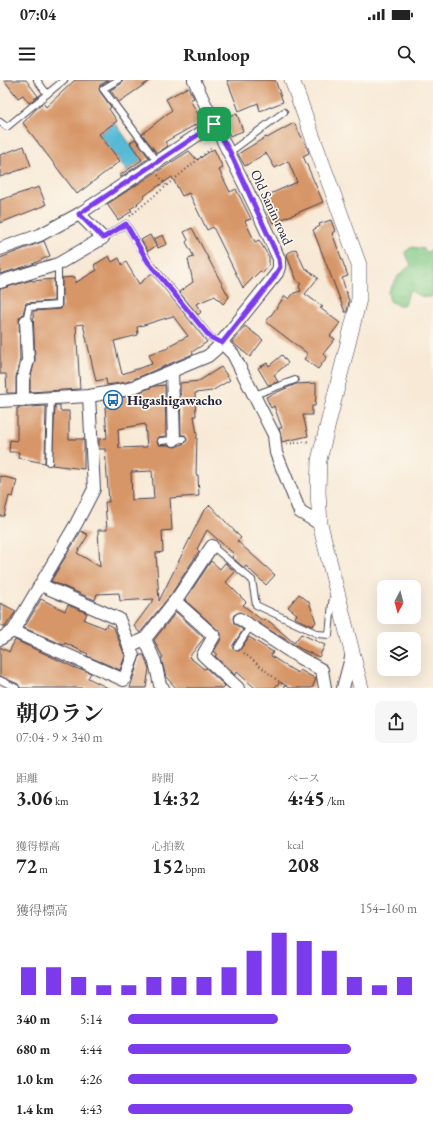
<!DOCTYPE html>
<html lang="ja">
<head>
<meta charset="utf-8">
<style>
  :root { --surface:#fff; --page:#f6f6f6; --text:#222; --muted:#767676; --accent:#7c3aed }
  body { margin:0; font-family:"EB Garamond","Noto Serif JP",serif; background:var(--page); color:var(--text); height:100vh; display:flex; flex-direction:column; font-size:15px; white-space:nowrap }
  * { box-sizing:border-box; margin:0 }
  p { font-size:13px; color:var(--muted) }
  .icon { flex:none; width:22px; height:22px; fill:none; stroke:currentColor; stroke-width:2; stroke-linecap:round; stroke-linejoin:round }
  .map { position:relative; height:608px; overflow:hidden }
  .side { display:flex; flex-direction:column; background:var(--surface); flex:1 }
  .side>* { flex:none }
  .needle { width:26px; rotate:186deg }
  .controls { position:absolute; left:377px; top:500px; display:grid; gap:8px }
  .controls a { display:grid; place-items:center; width:44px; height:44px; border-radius:8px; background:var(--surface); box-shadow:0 4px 16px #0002; font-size:20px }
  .pin { position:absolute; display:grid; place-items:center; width:34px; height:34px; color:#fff; margin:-17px; border-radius:8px; box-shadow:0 2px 6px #0006 }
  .round { display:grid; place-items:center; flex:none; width:42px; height:42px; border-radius:8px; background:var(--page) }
  .overview { display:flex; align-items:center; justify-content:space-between; height:68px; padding:0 16px }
  h1 { font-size:22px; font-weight:700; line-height:30px }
  .figures { display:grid; grid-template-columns:repeat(3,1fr); gap:6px; height:68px; padding:4px 16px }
  .figures div { display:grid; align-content:center }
  .figures b { font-size:20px; font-weight:700 }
  .figures small { font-size:11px; font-weight:400 }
  .figures p { font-size:11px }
  .chart { height:112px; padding:8px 16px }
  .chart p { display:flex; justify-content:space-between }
  .chart svg { width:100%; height:72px; margin-top:4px; stroke:var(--accent); stroke-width:6 }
  ul { padding:0 16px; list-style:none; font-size:13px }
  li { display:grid; grid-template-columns:64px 48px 1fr; align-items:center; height:30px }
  li i { height:10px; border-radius:5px; background:var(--accent) }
  .status { display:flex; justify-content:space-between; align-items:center; height:28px; padding:0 20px; background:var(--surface); direction:ltr }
  .status svg { height:11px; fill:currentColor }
  header { display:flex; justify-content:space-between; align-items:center; height:52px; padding:0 16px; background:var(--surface); font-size:18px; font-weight:700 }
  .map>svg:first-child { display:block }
  .grass { fill:url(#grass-tufts); stroke:#527762 }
  .water { fill:#56bad5; stroke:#3c6e88 }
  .building { fill:#d79667; fill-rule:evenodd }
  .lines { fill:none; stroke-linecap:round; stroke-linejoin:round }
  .service-casing { stroke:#424052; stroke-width:8 }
  .minor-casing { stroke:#424052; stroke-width:14 }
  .tertiary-casing { stroke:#424052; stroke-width:16 }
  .path { stroke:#424052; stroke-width:2; stroke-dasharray:1 3; stroke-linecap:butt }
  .service { stroke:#fff; stroke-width:6 }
  .minor { stroke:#fff; stroke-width:12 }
  .tertiary { stroke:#fff; stroke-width:15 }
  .route-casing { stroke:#fff; stroke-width:8 }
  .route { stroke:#7c3aed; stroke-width:5 }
  .labels { text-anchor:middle; stroke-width:3.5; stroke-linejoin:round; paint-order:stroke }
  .street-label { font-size:14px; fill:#22223b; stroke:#fbf7ec }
  .poi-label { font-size:14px; font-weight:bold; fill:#22223b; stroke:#fbf7ec; text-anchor:start }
</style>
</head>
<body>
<div class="status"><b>07:04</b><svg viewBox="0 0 49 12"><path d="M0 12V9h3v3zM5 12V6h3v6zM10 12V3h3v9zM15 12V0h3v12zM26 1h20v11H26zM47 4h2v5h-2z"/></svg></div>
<header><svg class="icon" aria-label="menu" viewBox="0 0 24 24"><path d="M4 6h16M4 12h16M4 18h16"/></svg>Runloop<svg class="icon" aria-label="search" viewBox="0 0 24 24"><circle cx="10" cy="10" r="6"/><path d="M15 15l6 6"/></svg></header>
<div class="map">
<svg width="433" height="608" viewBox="0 0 433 608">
  <defs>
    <pattern id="grass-tufts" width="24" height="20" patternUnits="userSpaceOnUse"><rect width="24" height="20" fill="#83cc89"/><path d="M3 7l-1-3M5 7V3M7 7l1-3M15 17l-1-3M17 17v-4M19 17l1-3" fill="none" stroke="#71af77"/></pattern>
  </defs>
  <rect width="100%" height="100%" fill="#fbf7ec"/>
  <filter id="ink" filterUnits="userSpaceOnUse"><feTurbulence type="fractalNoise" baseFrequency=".025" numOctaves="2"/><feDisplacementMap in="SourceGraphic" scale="8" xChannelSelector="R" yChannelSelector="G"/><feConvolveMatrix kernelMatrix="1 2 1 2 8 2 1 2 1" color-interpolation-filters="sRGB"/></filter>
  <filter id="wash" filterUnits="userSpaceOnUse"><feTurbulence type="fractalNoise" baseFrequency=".012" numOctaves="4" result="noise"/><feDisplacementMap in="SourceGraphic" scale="16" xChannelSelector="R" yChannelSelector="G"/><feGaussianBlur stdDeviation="0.9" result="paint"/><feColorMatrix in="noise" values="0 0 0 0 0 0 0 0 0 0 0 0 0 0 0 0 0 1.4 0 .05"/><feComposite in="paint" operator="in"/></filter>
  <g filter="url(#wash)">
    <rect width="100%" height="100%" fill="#f8e9d6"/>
    <path class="grass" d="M412,167L424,169L427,172L433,170V216C424,220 417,214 409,210L406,223L399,226L390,221L388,212L399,195L411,185L405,172Z"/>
    <polygon class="water" points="115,43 142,80 127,91 99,54"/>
    <g id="blocks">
      <g class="building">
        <polygon points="4,0 26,0 38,16 29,23 23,15 18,18"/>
        <polygon points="75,0 109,0 100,5 99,10 111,27 109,29 117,41 99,54 120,81 77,114 23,43 35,30 43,23 46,27"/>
        <polygon points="122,0 151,0 119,22 110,10 121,4"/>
        <polygon points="227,0 275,0 283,22 260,31 258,23 239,31"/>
        <polygon points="188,7 194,18 190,20 202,41 165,62 168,66 157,73 142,54 172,30 166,19"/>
        <polygon points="237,34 243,51 230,56 223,39"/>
        <polygon points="294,43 306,65 309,73 303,76 323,122 273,143 267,129 273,127 268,115 297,102 289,83 288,81 275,88 266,73 245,86 238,74 266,57 267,58"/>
        <polygon points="135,59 149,78 121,97 119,96 142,80 130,63"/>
        <polygon points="24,66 31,86 0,97 0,75"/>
        <polygon points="214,69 223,88 219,90 230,112 236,109 251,139 245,141 255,162 259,160 269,177 269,184 263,193 260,191 243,208 213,147 207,150 189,113 182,116 172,97 148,113 143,117 144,118 137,123 138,124 130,129 132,131 118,140 107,124 189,71 197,80"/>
        <polygon points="39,107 46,125 0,143 0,120"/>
        <polygon points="331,140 335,151 332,153 348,196 342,198 349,221 347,232 345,232 313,150 320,146 319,144"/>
        <polygon points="192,148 229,217 223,224 215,216 196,224 201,232 198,235 179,212 193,202 188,179 194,177 186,162 188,160 184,152"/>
        <polygon points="150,155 156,166 148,171 141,160"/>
        <polygon points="163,155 167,164 158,168 154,159"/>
        <polygon points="44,161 50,176 30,185 0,194 0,178"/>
        <polygon points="296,169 304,187 318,198 305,214 323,227 320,228 340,243 330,256 335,259 323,274 327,277 318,289 304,279 308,274 266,242 285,216 289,219 294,213 301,211 299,206 301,204 297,201 286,174"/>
        <path d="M109,176L112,182L119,178L122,185L126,182L139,204L152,193L207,262L192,272L193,274L127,302L107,305L106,299L96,301L83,244L76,245L80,309L30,312V300L35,280L33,231L61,229L62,225V198L75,197V203L97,190L94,185ZM173,236L188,256L168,266L169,268L149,274L152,284L122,294L114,261L138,255L137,247Z"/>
        <polygon points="54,199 54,221 26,223 23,234 19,238 20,279 16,297 16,313 7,313 6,294 0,294 0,209 32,200 32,201"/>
        <polygon points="245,246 263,260 250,277 232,262"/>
        <polygon points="282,275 288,283 274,295 278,302 268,305 258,288 267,283 269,286"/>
        <path d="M221,287L230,300L212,311L195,313L196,336H194L197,354L196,395H198L199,416L170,418L172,450L162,451L163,472L156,473L159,521L203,432L210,425L241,458L237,461L275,495L266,505L246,486L244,488L232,477L234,474L207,450L197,469L199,471L172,513L140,553L134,546L154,519L120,521L119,513L97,514L95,520L51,501L81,451L88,455L77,473L100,487L98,450H107L105,422H109L105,369H99V359L107,358L105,327L111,326L110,320L130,316L155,306L165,305L166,356L159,357L157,362L159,365H168L175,367L185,363L187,359L185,355H181L180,303L199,301ZM145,344L147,367L119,368L118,349ZM152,391L154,419L132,420L131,392Z"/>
        <polygon points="316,303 316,315 315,326 312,326 312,335 303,335 308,356 282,362 279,348 282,348 274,326 271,328 266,317 296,304"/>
        <polygon points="55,325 60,325 60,331 69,331 69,359 84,359 84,389 52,385"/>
        <polygon points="46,326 45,383 18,378 19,372 9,372 10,360 17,361 17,328"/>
        <polygon points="0,396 17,400 13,417 9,416 4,436 0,436"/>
        <polygon points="211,481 220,489 225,483 235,492 226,502 246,522 243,525 263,541 264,539 270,542 294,563 301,554 325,565 319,577 301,569 240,532 234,535 233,538 234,543 243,550 233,565 233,569 239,571 249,557 273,572 271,576 291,589 298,593 300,590 316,599 312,608 290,608 280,602 274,608 255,608 237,592 235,595 215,576 217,574 214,571 221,559 221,553 185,520"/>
        <polygon points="299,514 309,522 316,542 312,546 295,538 297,534 288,527"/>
        <polygon points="41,519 65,531 68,525 87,533 84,540 105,548 107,544 114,548 125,576 120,590 87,576 88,574 65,563 64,565 24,548"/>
        <polygon points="0,523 16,531 5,547 0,545"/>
        <polygon points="176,532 204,558 189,577 204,589 206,588 225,606 223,608 176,608 166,597 161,578 163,578 154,560"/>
        <polygon points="15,560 80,590 81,589 91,593 88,598 108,608 20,608 18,604 0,596 0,567 9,572"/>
        <polygon points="140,575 144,575 149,589 146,608 130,608"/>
      </g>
    </g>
  </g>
  <g filter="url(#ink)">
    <use href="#blocks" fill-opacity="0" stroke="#424052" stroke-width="1"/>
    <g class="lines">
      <g class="service-casing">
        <g id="service">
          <polyline points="37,0 47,14"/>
          <polyline points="118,0 103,9 157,81"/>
          <polyline points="0,42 7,47 64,0"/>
          <polyline points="230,72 284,32"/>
          <polyline points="103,158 126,144 149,182 210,257 222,263"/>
          <polyline points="26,241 29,227 58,225 58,184"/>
          <polyline points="254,315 295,300"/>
          <polyline points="161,361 183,359"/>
          <polyline points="49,382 51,318"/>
          <polyline points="212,466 252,500 256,525 318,554 329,555 332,523 334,515"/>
          <polyline points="237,567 250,547"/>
          <polyline points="0,600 16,608"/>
        </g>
      </g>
      <g class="minor-casing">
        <g id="minor">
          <polyline points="0,169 40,155 79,134 214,44"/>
          <polyline points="0,202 58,184 103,158 79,134"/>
          <polyline points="222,263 233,274 274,355 276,373 300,432 320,444"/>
          <polyline points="172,292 174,360"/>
          <polyline points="23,320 23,299 28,280 26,241"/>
          <path d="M0,321L89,316L129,309L208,276L216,269L277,193L279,187V179C253,118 221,60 194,0"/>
          <polyline points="175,521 214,556 203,575 238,608"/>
          <polyline points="240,539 300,578 322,590 325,608"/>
          <polyline points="13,551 124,600 133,576 119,539 41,505"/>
          <polyline points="0,559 13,551 76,444 94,409 89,316"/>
          <polyline points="145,559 155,582 160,605 163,608"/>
          <polyline points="129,566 145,559 178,517 212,466"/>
          <polyline points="343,608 352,574"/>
        </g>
      </g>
      <g class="tertiary-casing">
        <polyline id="tertiary" points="292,0 359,185 359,219 319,380 318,412 320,444 361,608"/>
      </g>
      <g class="path">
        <polyline points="158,95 166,105"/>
        <polyline points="130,136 213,67"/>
        <polyline points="287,364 310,361"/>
        <polyline points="244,573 287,608"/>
      </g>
      <use href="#service" class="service"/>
      <use href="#minor" class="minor"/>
      <use href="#tertiary" class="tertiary"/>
    </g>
  </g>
  <g class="lines" filter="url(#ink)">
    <g class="route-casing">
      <polygon id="route" points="214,44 230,72 279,179 280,187 273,199 222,263 210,257 148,182 126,144 103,158 79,134"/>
    </g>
    <use href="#route" class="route"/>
  </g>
  <defs>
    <g id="bus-ring" transform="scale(1)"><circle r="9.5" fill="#fbf7ec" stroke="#1f6fb2" stroke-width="1.5"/><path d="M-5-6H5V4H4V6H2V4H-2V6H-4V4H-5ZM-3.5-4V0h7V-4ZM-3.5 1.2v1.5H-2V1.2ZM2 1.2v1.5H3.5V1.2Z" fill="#1f6fb2"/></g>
  </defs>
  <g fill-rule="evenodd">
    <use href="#bus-ring" x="113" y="320"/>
  </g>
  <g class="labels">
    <g class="street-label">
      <text transform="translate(272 127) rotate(65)" y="5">Old Sanin road</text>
    </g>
    <g class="poi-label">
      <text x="127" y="325">Higashigawacho</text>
    </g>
  </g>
</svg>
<div class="controls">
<a><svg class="needle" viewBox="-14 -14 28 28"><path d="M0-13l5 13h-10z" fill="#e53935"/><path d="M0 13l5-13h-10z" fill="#767676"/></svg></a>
<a><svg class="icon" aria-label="layers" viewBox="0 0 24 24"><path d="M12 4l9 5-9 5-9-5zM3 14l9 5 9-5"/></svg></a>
</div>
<div class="pin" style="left:214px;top:44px;background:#1e9e55"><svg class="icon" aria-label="arrive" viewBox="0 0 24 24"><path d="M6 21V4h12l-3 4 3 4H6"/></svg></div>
</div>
<section class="side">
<div class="overview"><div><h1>朝のラン</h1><p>07:04 · 9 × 340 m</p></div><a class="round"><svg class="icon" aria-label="share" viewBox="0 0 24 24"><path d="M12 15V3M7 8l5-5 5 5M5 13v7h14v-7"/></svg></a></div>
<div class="figures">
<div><p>距離</p><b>3.06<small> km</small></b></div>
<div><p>時間</p><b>14:32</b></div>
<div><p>ペース</p><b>4:45<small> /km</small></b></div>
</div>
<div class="figures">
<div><p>獲得標高</p><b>72<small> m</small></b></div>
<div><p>心拍数</p><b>152<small> bpm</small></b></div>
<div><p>kcal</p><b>208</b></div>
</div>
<div class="chart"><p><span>獲得標高</span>154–160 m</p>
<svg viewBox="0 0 160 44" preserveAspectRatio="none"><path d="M5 44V27M15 44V27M25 44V33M35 44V38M45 44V38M55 44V33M65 44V33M75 44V33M85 44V27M95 44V17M105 44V6M115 44V11M125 44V17M135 44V33M145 44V38M155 44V33"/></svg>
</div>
<ul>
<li><b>340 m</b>5:14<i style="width:52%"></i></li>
<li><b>680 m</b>4:44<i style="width:77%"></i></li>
<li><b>1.0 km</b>4:26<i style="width:100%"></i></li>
<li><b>1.4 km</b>4:43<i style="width:78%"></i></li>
</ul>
</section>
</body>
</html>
